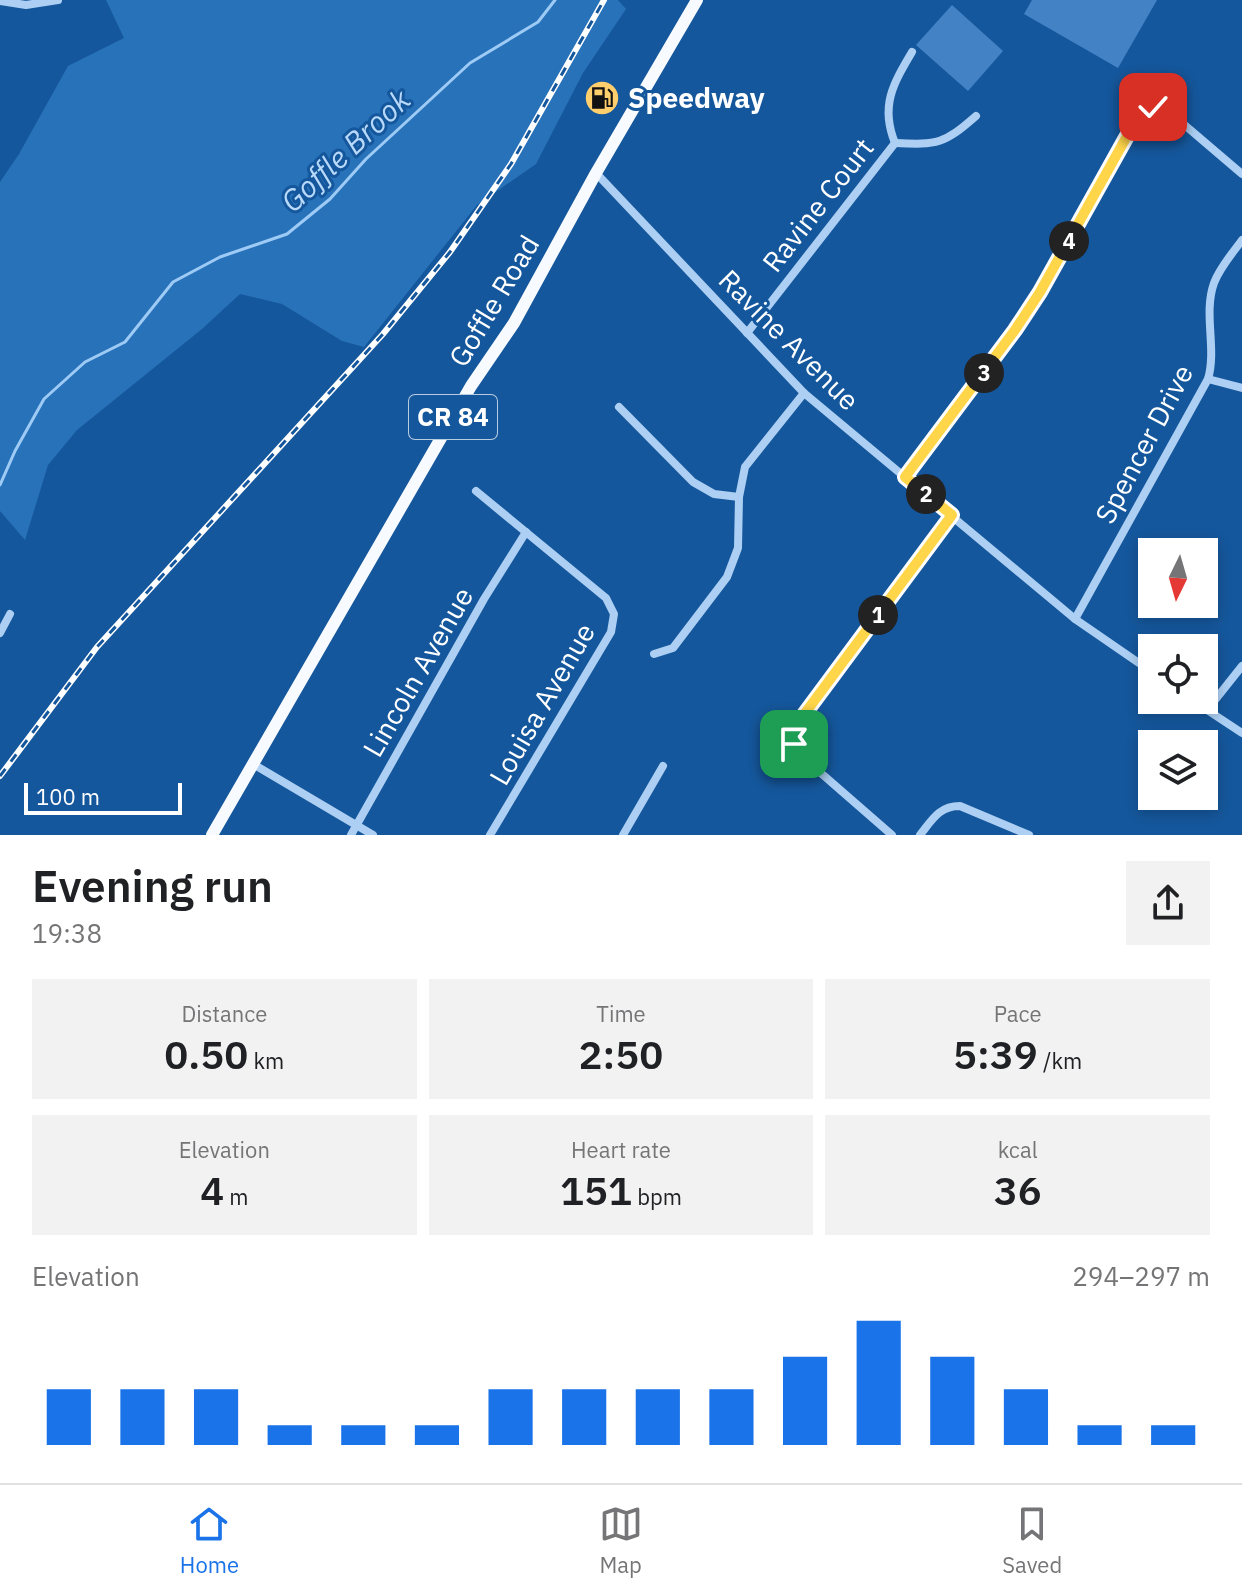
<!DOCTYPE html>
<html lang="en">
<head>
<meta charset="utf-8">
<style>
  :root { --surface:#fff; --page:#f2f2f2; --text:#202124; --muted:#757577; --line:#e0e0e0; --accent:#1a73e8 }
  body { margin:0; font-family:"IBM Plex Sans",sans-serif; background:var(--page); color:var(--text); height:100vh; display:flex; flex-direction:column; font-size:30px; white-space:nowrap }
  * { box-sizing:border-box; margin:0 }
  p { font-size:26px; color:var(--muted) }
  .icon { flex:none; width:44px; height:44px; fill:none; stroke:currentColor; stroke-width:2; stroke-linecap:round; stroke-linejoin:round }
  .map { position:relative; height:835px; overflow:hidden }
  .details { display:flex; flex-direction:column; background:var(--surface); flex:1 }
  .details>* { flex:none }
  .needle { width:52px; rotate:185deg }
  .tools { position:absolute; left:1138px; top:538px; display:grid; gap:16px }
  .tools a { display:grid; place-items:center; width:80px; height:80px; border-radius:0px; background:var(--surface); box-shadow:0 4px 12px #0003; font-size:40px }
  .scale { position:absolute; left:24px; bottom:20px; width:158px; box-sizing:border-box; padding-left:8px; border:4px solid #fff; border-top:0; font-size:22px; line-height:28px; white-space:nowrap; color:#fff; -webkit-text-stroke:6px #15579c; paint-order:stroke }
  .pin { position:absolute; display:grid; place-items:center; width:68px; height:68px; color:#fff; margin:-34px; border-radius:16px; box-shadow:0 4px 12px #0006 }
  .km { position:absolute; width:40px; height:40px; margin:-20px; border-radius:50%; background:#222; color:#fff; font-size:22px; line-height:40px; text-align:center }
  .round { display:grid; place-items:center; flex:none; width:84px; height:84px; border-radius:0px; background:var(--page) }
  .head { display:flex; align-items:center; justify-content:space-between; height:136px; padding:0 32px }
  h1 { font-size:44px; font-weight:600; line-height:60px }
  .stats { display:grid; grid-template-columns:repeat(3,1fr); gap:12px; height:136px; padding:8px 32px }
  .stats div { display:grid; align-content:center; border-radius:0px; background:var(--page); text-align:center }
  .stats b { font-size:40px; font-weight:600 }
  .stats small { font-size:22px; font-weight:400 }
  .stats p { font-size:22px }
  .chart { height:224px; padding:16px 32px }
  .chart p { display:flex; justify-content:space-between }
  .chart svg { width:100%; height:144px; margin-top:8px; stroke:var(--accent); stroke-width:6 }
  .tabs { display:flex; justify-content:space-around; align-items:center; height:112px; border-top:2px solid var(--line); background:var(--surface); font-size:22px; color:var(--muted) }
  .tabs a { display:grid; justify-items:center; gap:4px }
  .tabs .active { color:var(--accent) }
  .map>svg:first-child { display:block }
  .green { fill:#2872ba }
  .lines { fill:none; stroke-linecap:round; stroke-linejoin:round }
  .stream { stroke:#9ecbf5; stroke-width:3 }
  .building { fill:#4382c5 }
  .minor { stroke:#accff3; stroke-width:8 }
  .primary { stroke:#f7fbff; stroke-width:12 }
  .rail-casing { stroke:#fff; stroke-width:6 }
  .rail { stroke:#15579c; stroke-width:3; stroke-dasharray:9; stroke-linecap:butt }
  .route-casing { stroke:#fff; stroke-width:16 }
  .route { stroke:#ffd54a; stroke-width:10 }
  .labels { text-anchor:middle; stroke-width:6; stroke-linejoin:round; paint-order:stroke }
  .shield { fill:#15579c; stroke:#b9cde1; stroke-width:2 }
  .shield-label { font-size:26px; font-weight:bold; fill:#fff }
  .poi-label { font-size:28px; font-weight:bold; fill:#fff; stroke:#15579c; text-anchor:start }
  .street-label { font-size:28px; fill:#fff; stroke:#15579c }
  .water-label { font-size:30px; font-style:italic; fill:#b8d9f9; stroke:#15579c }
</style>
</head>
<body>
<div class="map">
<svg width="1242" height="835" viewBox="0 0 1242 835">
  <rect width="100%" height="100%" fill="#15579c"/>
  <polygon class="green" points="106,0 618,0 626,9 583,73 536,164 477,205 364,347 342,341 282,304 240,294 202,329 77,430 48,465 25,540 0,511 0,182 19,154 68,66 124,38"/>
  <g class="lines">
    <polyline class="stream" points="0,485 15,451 44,399 85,362 125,342 173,282 220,257 287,234 330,199 366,159 470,63 538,22 555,0"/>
  </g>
  <g class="building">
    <polygon points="1032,0 1157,0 1118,68 1024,14"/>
    <polygon points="952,5 1003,51 968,91 916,45"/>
  </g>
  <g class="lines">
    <g class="minor">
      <polyline points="0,1 26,5 58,0"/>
      <path d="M895,143C880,106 893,84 912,52"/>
      <path d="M895,143C938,145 944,144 976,116"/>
      <polyline points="596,173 804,393 1075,619 1152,672"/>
      <polyline points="747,333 895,143"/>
      <polyline points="1208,379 1242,388"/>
      <polyline points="619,407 693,482 714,494 739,497"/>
      <polyline points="905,477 1015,330 1040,292 1140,114 1153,107 1167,110 1242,174"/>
      <polyline points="476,491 606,598 614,614 611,632 490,835"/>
      <path d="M1075,619L1208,379C1217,348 1203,314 1214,283C1220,267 1232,254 1242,240"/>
      <polyline points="0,633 10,614"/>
      <polyline points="654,654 673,648 727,577 738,548 739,497 745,467 804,393"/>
      <polyline points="1192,700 1242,733"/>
      <polyline points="1207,710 1242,666"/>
      <polyline points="253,764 373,835"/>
      <polyline points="351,835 484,599 526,532"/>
      <polyline points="623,835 663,766"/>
      <polyline points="892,835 799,754 793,735 804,714 952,515"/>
      <path d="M920,835C932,820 939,806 960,806L1029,835"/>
    </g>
    <polyline class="primary" points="212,835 471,386 514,323 596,173 697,0"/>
    <g class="rail-casing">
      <polyline id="rail" points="0,776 97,647 383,334 450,252 511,164 604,0"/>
    </g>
    <use href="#rail" class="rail"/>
  </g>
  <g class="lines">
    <g class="route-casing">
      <polyline id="route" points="794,744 797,724 952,515 905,477 1015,330 1040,292 1136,120 1146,109 1153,107"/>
    </g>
    <use href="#route" class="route"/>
  </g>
  <defs>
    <g id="fuel-disc" transform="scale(1.8)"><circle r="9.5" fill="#ffce6d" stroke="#15579c"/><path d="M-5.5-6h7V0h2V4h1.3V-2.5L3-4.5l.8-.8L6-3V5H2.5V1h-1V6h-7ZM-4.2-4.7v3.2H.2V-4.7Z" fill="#111"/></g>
  </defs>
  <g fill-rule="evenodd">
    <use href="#fuel-disc" x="602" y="98"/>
  </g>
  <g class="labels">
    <rect class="shield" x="409" y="395" width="88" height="44" rx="6"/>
    <g class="shield-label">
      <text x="453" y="426">CR 84</text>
    </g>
    <g class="poi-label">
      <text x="628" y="108">Speedway</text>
    </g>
    <g class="street-label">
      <text transform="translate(818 205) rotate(-52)" y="10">Ravine Court</text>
      <text transform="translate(494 301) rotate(-59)" y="10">Goffle Road</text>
      <text transform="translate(789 340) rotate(45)" y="10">Ravine Avenue</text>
      <text transform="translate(1144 444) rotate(-62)" y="10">Spencer Drive</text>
      <text transform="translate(418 672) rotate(-60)" y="10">Lincoln Avenue</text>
      <text transform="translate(542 704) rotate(-60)" y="10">Louisa Avenue</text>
    </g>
    <g class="water-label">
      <text transform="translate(346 151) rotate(-43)" y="10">Goffle Brook</text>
    </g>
  </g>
</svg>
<div class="tools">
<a><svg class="needle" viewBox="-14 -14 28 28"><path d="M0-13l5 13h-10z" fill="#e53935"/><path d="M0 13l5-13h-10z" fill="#757577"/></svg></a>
<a><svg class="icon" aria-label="locate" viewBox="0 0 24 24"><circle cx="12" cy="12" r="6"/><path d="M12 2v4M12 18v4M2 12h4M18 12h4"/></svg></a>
<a><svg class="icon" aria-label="layers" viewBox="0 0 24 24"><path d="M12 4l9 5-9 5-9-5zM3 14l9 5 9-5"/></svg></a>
</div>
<div class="scale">100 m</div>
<div class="pin" style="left:794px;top:744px;background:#1e9e55"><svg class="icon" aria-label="arrive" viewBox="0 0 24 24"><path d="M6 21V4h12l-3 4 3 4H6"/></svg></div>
<div class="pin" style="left:1153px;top:107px;background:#d93025"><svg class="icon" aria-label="check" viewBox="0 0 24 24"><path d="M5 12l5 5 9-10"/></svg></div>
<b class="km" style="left:878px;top:615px">1</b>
<b class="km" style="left:926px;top:494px">2</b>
<b class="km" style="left:984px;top:373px">3</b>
<b class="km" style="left:1069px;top:241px">4</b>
</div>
<section class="details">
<div class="head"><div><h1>Evening run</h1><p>19:38</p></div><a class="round"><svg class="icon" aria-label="share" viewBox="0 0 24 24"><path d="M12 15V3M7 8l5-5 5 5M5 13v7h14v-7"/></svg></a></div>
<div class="stats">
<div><p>Distance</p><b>0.50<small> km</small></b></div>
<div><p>Time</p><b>2:50</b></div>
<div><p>Pace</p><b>5:39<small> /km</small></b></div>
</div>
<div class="stats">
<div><p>Elevation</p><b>4<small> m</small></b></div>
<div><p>Heart rate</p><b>151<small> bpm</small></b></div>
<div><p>kcal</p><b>36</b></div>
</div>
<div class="chart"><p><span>Elevation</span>294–297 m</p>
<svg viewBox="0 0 160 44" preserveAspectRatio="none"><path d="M5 44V27M15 44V27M25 44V27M35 44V38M45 44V38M55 44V38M65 44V27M75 44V27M85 44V27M95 44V27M105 44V17M115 44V6M125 44V17M135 44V27M145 44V38M155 44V38"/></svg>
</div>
</section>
<nav class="tabs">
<a class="active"><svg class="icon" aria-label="home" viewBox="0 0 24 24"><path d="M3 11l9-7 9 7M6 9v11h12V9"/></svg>Home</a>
<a><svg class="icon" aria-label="map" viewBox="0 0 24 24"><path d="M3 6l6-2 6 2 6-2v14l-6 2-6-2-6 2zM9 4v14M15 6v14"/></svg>Map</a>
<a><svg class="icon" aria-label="saved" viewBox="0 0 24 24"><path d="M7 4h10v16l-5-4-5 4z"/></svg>Saved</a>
</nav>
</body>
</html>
